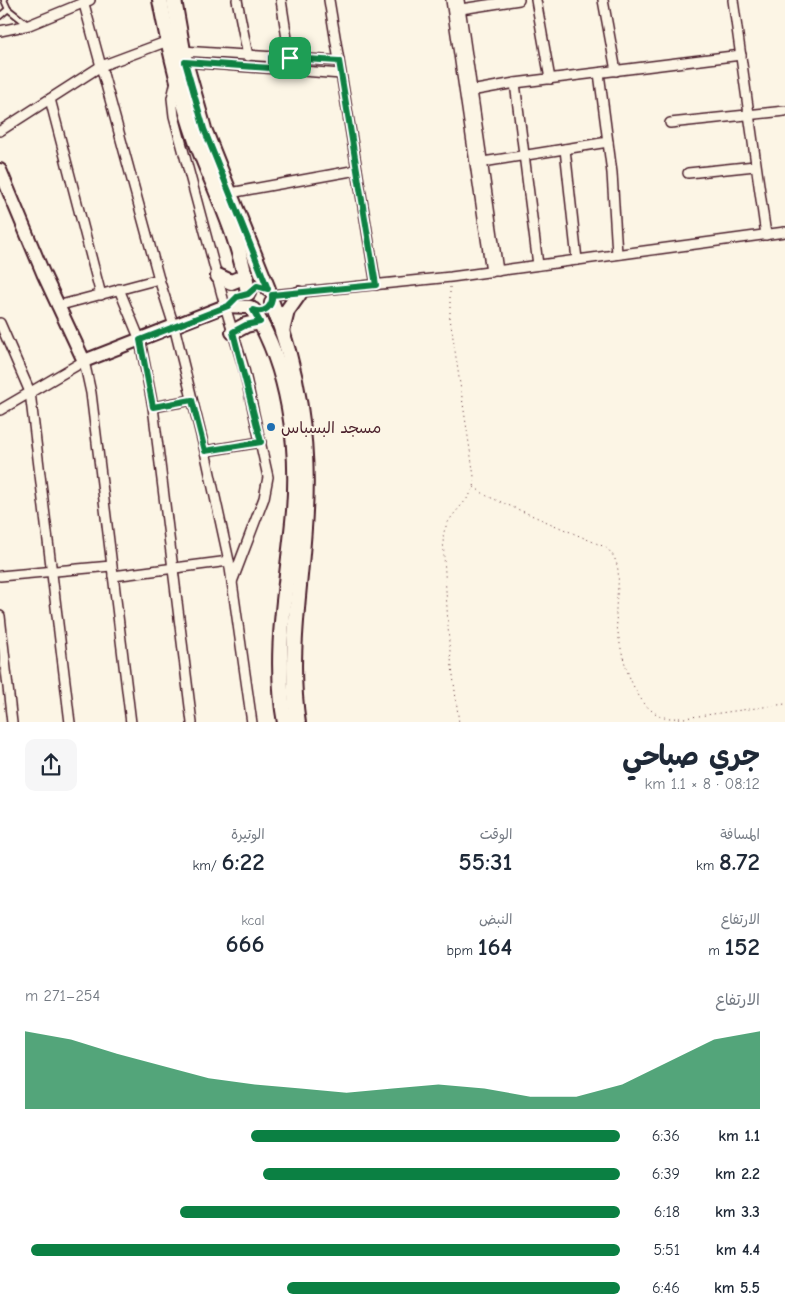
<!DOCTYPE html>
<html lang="ar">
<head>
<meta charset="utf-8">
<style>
  :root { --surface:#fff; --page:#f6f6f7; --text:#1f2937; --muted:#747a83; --accent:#0b8043 }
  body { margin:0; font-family:"Comic Neue","Playpen Sans Arabic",sans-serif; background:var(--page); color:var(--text); direction:rtl; height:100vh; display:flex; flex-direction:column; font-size:19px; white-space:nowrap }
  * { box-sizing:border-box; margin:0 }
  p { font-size:16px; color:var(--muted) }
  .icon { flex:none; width:28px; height:28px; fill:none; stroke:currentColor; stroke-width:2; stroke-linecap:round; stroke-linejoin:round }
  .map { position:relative; height:722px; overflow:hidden; direction:ltr }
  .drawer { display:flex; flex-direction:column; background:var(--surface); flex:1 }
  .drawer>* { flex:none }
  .pin { position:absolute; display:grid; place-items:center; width:42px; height:42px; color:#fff; margin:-21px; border-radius:10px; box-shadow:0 2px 8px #0006 }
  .round { display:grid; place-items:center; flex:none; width:52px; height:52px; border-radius:10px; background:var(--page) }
  .headline { display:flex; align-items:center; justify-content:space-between; height:85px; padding:0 25px }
  h1 { font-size:28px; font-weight:700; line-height:38px }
  .metrics { display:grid; grid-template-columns:repeat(3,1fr); gap:8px; height:85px; padding:5px 25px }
  .metrics div { display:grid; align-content:center }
  .metrics b { font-size:25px; font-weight:700 }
  .metrics small { font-size:14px; font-weight:400 }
  .metrics p { font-size:14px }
  .chart { height:140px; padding:10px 25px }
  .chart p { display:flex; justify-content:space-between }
  .chart svg { width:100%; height:90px; margin-top:5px; fill:var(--accent); opacity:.7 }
  ul { padding:0 25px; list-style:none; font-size:16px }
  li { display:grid; grid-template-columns:80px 60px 1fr; align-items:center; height:38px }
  li i { height:12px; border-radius:6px; background:var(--accent) }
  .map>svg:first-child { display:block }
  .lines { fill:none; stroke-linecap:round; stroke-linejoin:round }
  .lane-casing { stroke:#4a1f2b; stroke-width:8 }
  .street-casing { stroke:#4a1f2b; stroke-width:12 }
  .secondary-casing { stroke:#4a1f2b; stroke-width:16 }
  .primary-casing { stroke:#4a1f2b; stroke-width:18 }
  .path { stroke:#4a1f2b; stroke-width:1; stroke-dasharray:1 4; stroke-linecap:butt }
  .lane { stroke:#fcf5e5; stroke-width:4.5 }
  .street { stroke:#fcf5e5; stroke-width:9 }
  .secondary { stroke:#fcf5e5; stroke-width:12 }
  .primary { stroke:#fcf5e5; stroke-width:14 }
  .route-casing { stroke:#fff; stroke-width:10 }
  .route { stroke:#0b8043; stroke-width:6 }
  .poi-dot { fill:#1f6fb2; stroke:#fcf5e5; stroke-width:2 }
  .labels { text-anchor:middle; stroke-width:4; stroke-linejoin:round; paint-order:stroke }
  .poi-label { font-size:16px; fill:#4a1f2b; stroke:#fcf5e5; text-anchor:start }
</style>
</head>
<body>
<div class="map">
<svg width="785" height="723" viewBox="0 0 785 723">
  <rect width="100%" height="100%" fill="#fcf5e5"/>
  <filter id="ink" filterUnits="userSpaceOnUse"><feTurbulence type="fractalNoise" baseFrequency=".02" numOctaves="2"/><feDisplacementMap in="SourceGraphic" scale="10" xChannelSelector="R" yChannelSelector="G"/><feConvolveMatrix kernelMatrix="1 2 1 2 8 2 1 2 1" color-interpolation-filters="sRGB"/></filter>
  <g filter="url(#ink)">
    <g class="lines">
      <g class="lane-casing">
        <g id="lane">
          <polyline points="4,0 8,9 27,24"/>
          <polyline points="0,16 8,9"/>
        </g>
      </g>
      <g class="street-casing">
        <g id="street">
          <polyline points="237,0 248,56"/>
          <polyline points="281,0 290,58"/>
          <polyline points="329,0 376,285"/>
          <polyline points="451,0 491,272"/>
          <polyline points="459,0 498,271"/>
          <polyline points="536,0 550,79"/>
          <polyline points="603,0 616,71"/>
          <polyline points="733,0 766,235"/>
          <polyline points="84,4 159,279 174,326 205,451 229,561 252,723"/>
          <polyline points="461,9 519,0"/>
          <polyline points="0,31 29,25 90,0"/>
          <polyline points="182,51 339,61"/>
          <polyline points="185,62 341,74"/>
          <polyline points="599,73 612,173 617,254"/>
          <polyline points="176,81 172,98 174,116 225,306 244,369 268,477 264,498 232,582"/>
          <polyline points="515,83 538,265"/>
          <polyline points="465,92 515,83 741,55"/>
          <polyline points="50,99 101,295"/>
          <polyline points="670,123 785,111"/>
          <polyline points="0,131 101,66 168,41"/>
          <polyline points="565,149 577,260"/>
          <polyline points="483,162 608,142"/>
          <polyline points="688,173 755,166"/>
          <polyline points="230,193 357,170"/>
          <polyline points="119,289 140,340 153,407 192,723"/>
          <polyline points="272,295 451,277 785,232"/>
          <polyline points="57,306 159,279"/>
          <polyline points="0,323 30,392 70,723"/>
          <polyline points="153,407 192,400"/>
          <polyline points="0,410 84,361 91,393 131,723"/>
          <polyline points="205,451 261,442"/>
          <polyline points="0,576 111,566"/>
          <polyline points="113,576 229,561"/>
          <polyline points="0,616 12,723"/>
        </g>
      </g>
      <g class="secondary-casing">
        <polyline id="secondary" points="0,170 43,273 84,361 225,306 250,307"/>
      </g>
      <g class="primary-casing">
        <g id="primary">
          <path d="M160,0C169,48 180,95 196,141C215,191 240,239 248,293"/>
          <polyline points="174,0 185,62 204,129 268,289"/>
          <polyline points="218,276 231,282 246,276"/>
          <path d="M272,303C298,368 309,441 305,511C302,582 287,651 298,723"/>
          <path d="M253,310C289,368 299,444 294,511C288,582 272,651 285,723"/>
          <polyline points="282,331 287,311 299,294"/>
          <polyline points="233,332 246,325 260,322"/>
        </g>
      </g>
      <g class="path">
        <path d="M450,287V318L475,483C470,504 445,514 443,538L449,643L459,723"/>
        <path d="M474,487L487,496L605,547C627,564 615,591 616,615C618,644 630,704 661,716C669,719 676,718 684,718L785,704"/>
      </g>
      <use href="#lane" class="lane"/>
      <use href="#street" class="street"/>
      <use href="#secondary" class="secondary"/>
      <use href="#primary" class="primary"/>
    </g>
  </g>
  <g class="lines" filter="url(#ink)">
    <g class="route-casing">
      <path id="route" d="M271,57L339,61L376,285L272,295C273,307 264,314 253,310L260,322L246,325L233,332L261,442L205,451L192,400L153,407L140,340L228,306L237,297L248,294L257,286L268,289L204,129L185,62L271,68Z"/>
    </g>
    <use href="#route" class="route"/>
  </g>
  <circle class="poi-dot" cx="271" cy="427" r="5"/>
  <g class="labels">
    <g class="poi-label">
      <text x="281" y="433">مسجد البسباس</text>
    </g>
  </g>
</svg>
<div class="pin" style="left:290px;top:58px;background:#1e9e55"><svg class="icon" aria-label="arrive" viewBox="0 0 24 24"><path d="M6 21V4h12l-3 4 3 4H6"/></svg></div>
</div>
<section class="drawer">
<div class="headline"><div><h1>جري صباحي</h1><p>08:12 · 8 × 1.1 km</p></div><a class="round"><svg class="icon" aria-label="share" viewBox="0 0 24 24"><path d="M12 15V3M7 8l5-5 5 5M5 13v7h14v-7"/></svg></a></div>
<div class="metrics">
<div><p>المسافة</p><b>8.72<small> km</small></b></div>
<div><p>الوقت</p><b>55:31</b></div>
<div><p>الوتيرة</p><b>6:22<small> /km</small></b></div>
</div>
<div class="metrics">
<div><p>الارتفاع</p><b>152<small> m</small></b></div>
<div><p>النبض</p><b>164<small> bpm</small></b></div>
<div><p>kcal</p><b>666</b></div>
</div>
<div class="chart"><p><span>الارتفاع</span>254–271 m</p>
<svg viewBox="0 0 160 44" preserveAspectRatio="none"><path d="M0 44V6L10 10L20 17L30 23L40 29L50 32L60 34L70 36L80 34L90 32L100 34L110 38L120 38L130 32L140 21L150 10L160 6V44z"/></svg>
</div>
<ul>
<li><b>1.1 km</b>6:36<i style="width:62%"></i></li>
<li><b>2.2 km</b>6:39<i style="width:60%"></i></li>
<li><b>3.3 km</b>6:18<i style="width:74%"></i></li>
<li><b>4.4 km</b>5:51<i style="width:99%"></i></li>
<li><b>5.5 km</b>6:46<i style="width:56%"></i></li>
</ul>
</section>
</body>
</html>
